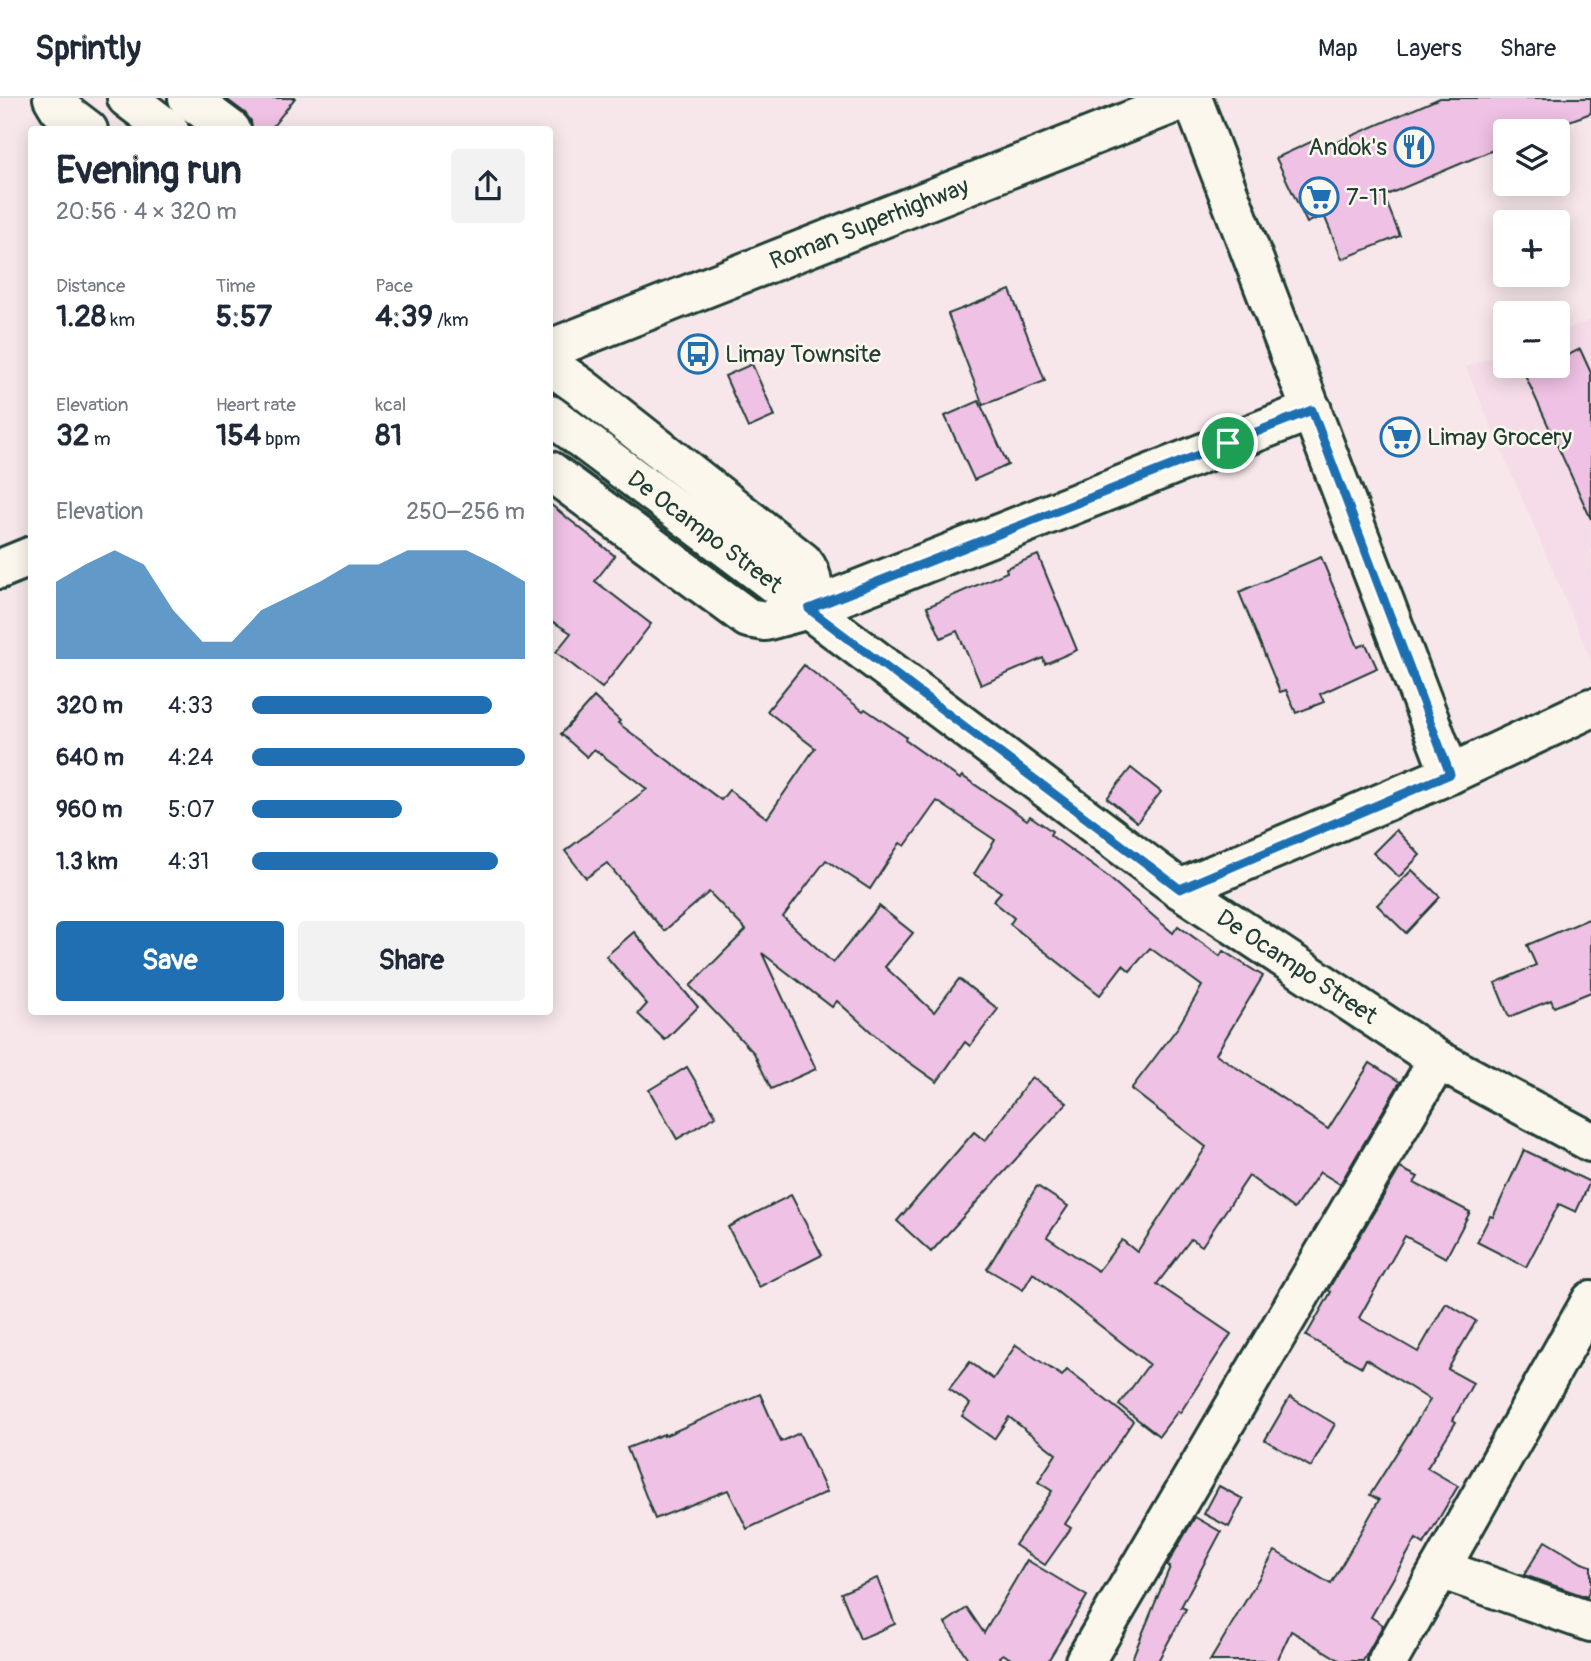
<!DOCTYPE html>
<html lang="en">
<head>
<meta charset="utf-8">
<style>
  :root { --surface:#fff; --page:#f2f2f3; --text:#1f2937; --muted:#747a83; --line:#e0e1e3; --accent:#1f6fb2 }
  body { margin:0; font-family:Pangolin,sans-serif; background:var(--page); color:var(--text); height:100vh; display:flex; flex-direction:column; font-size:26px; white-space:nowrap }
  * { box-sizing:border-box; margin:0 }
  p { font-size:23px; color:var(--muted) }
  .icon { flex:none; width:38px; height:38px; fill:none; stroke:currentColor; stroke-width:2; stroke-linecap:round; stroke-linejoin:round }
  .map { position:relative; flex:1; overflow:hidden }
  .panel { position:absolute; left:28px; top:28px; width:525px; height:889px; display:flex; flex-direction:column; background:var(--surface); border-radius:7px; box-shadow:0 4px 18px #0003 }
  .panel>* { flex:none }
  .buttons { position:absolute; left:1493px; top:21px; display:grid; gap:14px }
  .buttons a { display:grid; place-items:center; width:77px; height:77px; border-radius:7px; background:var(--surface); box-shadow:0 4px 18px #0003; font-size:35px }
  .pin { position:absolute; display:grid; place-items:center; width:60px; height:60px; color:#fff; margin:-30px; border:4px solid #fff; border-radius:50%; box-shadow:0 2px 7px #0007 }
  .round { display:grid; place-items:center; flex:none; width:74px; height:74px; border-radius:7px; background:var(--page) }
  .overview { display:flex; align-items:center; justify-content:space-between; height:119px; padding:0 28px }
  h1 { font-size:38px; font-weight:700; line-height:52px }
  .stats { display:grid; grid-template-columns:repeat(3,1fr); gap:10px; height:119px; padding:7px 28px }
  .stats div { display:grid; align-content:center }
  .stats b { font-size:30px; font-weight:700 }
  .stats small { font-size:19px; font-weight:400 }
  .stats p { font-size:19px }
  .chart { height:196px; padding:14px 28px }
  .chart p { display:flex; justify-content:space-between }
  .chart svg { width:100%; height:126px; margin-top:7px; fill:var(--accent); opacity:.7 }
  .primary-button { display:flex; gap:14px; margin-top:auto; padding:14px 28px }
  .primary-button a { flex:1; height:80px; border-radius:7px; background:var(--accent); color:#fff; font-size:28px; font-weight:700; line-height:80px; text-align:center }
  .primary-button a+a { background:var(--page); color:var(--text) }
  ul { padding:0 28px; list-style:none; font-size:23px }
  li { display:grid; grid-template-columns:112px 84px 1fr; align-items:center; height:52px }
  li i { height:18px; border-radius:9px; background:var(--accent) }
  header { display:flex; align-items:center; gap:42px; box-sizing:border-box; height:98px; padding:0 35px; background:var(--surface); border-bottom:2px solid var(--line) }
  header strong { font-size:33px }
  nav { display:flex; gap:38px; margin-inline-start:auto; font-size:24px }
  .map>svg:first-child { display:block }
  .built { fill:#f5dce8 }
  .building { fill:#efc1e4; stroke:#1f3d34; stroke-width:2 }
  .lines { fill:none; stroke-linecap:round; stroke-linejoin:round }
  .minor-casing { stroke:#1f3d34; stroke-width:44 }
  .tertiary-casing { stroke:#1f3d34; stroke-width:44 }
  .primary-casing { stroke:#1f3d34; stroke-width:44 }
  .minor { stroke:#fbf7ec; stroke-width:38 }
  .tertiary { stroke:#fbf7ec; stroke-width:38 }
  .primary { stroke:#fbf7ec; stroke-width:38 }
  .route-casing { stroke:#fff; stroke-width:14 }
  .route { stroke:#1f6fb2; stroke-width:9 }
  .labels { text-anchor:middle; stroke-width:5; stroke-linejoin:round; paint-order:stroke }
  .poi-label { font-size:24px; fill:#1f3d34; stroke:#fbf7ec; text-anchor:start }
  .street-label { font-size:24px; fill:#1f3d34; stroke:#fbf7ec }
</style>
</head>
<body>
<header>
<strong>Sprintly</strong>
<nav><a>Map</a><a>Layers</a><a>Share</a></nav>
</header>
<div class="map">
<svg width="1591" height="1563" viewBox="0 0 1591 1563">
  <rect width="100%" height="100%" fill="#f7e7ea"/>
  <filter id="ink" filterUnits="userSpaceOnUse"><feTurbulence type="fractalNoise" baseFrequency=".0143" numOctaves="2"/><feDisplacementMap in="SourceGraphic" scale="14" xChannelSelector="R" yChannelSelector="G"/><feConvolveMatrix kernelMatrix="1 2 1 2 8 2 1 2 1" color-interpolation-filters="sRGB"/></filter>
  <g filter="url(#ink)">
    <polygon class="built" points="1591,222 1591,562 1466,269 1505,254 1505,268 1558,268 1558,235"/>
    <g class="building">
      <polygon points="225,0 295,0 270,32 252,32 251,23 245,15"/>
      <polygon points="1440,0 1591,0 1591,15 1542,33 1505,33 1505,47 1384,98 1400,138 1342,161 1324,117 1307,125 1276,60 1315,42 1319,52"/>
      <polygon points="1010,192 1045,283 983,307 948,216"/>
      <polygon points="1580,251 1591,275 1591,421 1525,277 1544,268 1558,268 1558,262"/>
      <polygon points="752,266 775,318 748,330 725,278"/>
      <polygon points="979,303 1008,367 974,382 945,318"/>
      <polygon points="550,406 615,458 595,483 651,526 602,590 556,554 571,535 550,522"/>
      <polygon points="1038,457 1077,552 1045,566 1043,560 981,587 957,533 941,540 927,509 1007,474 1006,470"/>
      <polygon points="1321,459 1358,549 1366,546 1377,570 1320,596 1324,604 1296,615 1286,592 1280,594 1239,494"/>
      <polygon points="804,567 863,613 865,611 906,639 905,642 960,681 962,678 1027,722 1030,718 1052,733 1050,737 1107,778 1173,835 1178,828 1220,858 1223,853 1263,878 1216,956 1328,1031 1370,965 1400,984 1340,1086 1320,1074 1294,1111 1249,1078 1202,1148 1191,1141 1157,1186 1231,1236 1180,1315 1178,1313 1159,1338 1119,1307 1149,1266 1033,1175 1023,1192 987,1171 1037,1088 1068,1108 1047,1139 1098,1173 1122,1142 1137,1154 1206,1049 1131,991 1178,929 1202,888 1150,850 1130,873 1123,867 1100,897 1010,826 1014,820 993,803 1001,794 974,776 995,742 937,703 905,748 900,745 870,791 826,762 783,819 833,865 879,808 913,835 885,869 934,914 959,881 998,911 970,948 965,944 937,984 889,950 837,903 832,909 762,855 816,971 771,991 754,955 690,888 746,832 709,794 664,833 607,765 586,780 565,753 647,691 594,651 587,659 561,636 594,599 620,623 618,625 721,702 729,692 767,720 815,650 767,613"/>
      <polygon points="1131,670 1161,694 1137,724 1107,700"/>
      <polygon points="1396,732 1420,757 1399,779 1373,755"/>
      <polygon points="1412,772 1440,799 1406,835 1377,807"/>
      <polygon points="1591,820 1591,894 1554,909 1551,902 1509,919 1495,885 1536,867 1527,847"/>
      <polygon points="634,834 698,909 665,942 638,916 647,906 606,858"/>
      <polygon points="687,969 716,1018 677,1041 649,992"/>
      <polygon points="1032,979 1067,1005 931,1154 897,1123 974,1034 985,1043"/>
      <polygon points="1524,1052 1590,1084 1576,1114 1559,1106 1526,1169 1477,1144 1490,1118 1493,1119"/>
      <polygon points="1400,1070 1418,1079 1414,1085 1470,1114 1446,1160 1405,1138 1359,1220 1418,1254 1446,1205 1476,1223 1448,1271 1473,1285 1453,1322 1456,1324 1427,1370 1458,1388 1424,1446 1416,1441 1371,1519 1383,1527 1363,1563 1341,1563 1291,1533 1277,1563 1210,1563 1275,1453 1331,1486 1379,1402 1370,1397 1430,1302 1366,1261 1362,1269 1306,1238 1331,1194 1328,1192"/>
      <polygon points="791,1097 822,1157 759,1189 728,1129"/>
      <polygon points="1016,1247 1062,1278 1067,1272 1133,1323 1065,1426 1071,1430 1045,1467 1015,1447 1052,1393 1038,1384 1056,1356 1009,1319 994,1341 962,1318 970,1306 949,1291 970,1264 993,1281"/>
      <polygon points="760,1296 781,1344 799,1335 827,1394 747,1431 728,1392 655,1421 627,1350 664,1336 664,1338"/>
      <polygon points="1290,1299 1335,1326 1311,1369 1265,1342"/>
      <polygon points="1219,1388 1243,1401 1229,1429 1204,1416"/>
      <polygon points="1195,1419 1221,1434 1181,1509 1186,1511 1158,1563 1131,1563 1170,1469 1167,1467"/>
      <polygon points="1545,1443 1582,1465 1591,1468 1591,1487 1587,1499 1524,1477"/>
      <polygon points="1027,1462 1087,1498 1048,1563 1014,1563 1003,1556 999,1559 1002,1563 967,1563 968,1561 945,1525 967,1510 984,1535"/>
      <polygon points="877,1480 895,1526 860,1541 841,1495"/>
    </g>
    <g class="lines">
      <g class="minor-casing">
        <g id="minor">
          <polyline points="1192,0 1450,676"/>
          <polyline points="809,511 1312,312"/>
          <polyline points="1180,791 1450,676 1591,610"/>
          <polyline points="1440,1471 1591,1524"/>
          <polyline points="1085,1563 1438,962"/>
          <polyline points="1388,1563 1591,1203"/>
        </g>
      </g>
      <g class="tertiary-casing">
        <g id="tertiary">
          <polyline points="127,0 169,32"/>
          <path id="s1" d="M550,317L1180,791L1438,962L1591,1044"/>
        </g>
      </g>
      <g class="primary-casing">
        <g id="primary">
          <polyline points="53,0 59,10 88,32"/>
          <polyline points="188,0 231,32"/>
          <path id="s2" d="M550,251L1188,0"/>
          <path d="M550,267L581,289L803,464C816,480 812,492 809,511L765,523L748,520L550,373"/>
          <polyline points="0,471 32,458"/>
        </g>
      </g>
      <use href="#minor" class="minor"/>
      <use href="#tertiary" class="tertiary"/>
      <use href="#primary" class="primary"/>
    </g>
  </g>
  <g class="lines" filter="url(#ink)">
    <g class="route-casing">
      <polygon id="route" points="1312,312 1450,676 1180,791 809,511"/>
    </g>
    <use href="#route" class="route"/>
  </g>
  <defs>
    <g id="restaurant-ring" transform="scale(2.0125)"><circle r="9.5" fill="#fbf7ec" stroke="#1f6fb2" stroke-width="1.5"/><path d="M-5-6h1v4h1v-4h1v4h1v-4h1v5L-1.5 .5V6h-2V.5L-5-1ZM5-6V6H3V1.5H1.5Q1.5-4 5-6Z" fill="#1f6fb2"/></g>
    <g id="supermarket-ring" transform="scale(2.0125)"><circle r="9.5" fill="#fbf7ec" stroke="#1f6fb2" stroke-width="1.5"/><path d="M-6-5.5h2.5l.6 2H6L4.5 2H-2.5L-4.4-4H-6ZM-1.5 3.2a1.3 1.3 0 1 0 .1 0ZM3 3.2a1.3 1.3 0 1 0 .1 0Z" fill="#1f6fb2"/></g>
    <g id="bus-ring" transform="scale(2.0125)"><circle r="9.5" fill="#fbf7ec" stroke="#1f6fb2" stroke-width="1.5"/><path d="M-5-6H5V4H4V6H2V4H-2V6H-4V4H-5ZM-3.5-4V0h7V-4ZM-3.5 1.2v1.5H-2V1.2ZM2 1.2v1.5H3.5V1.2Z" fill="#1f6fb2"/></g>
  </defs>
  <g fill-rule="evenodd">
    <use href="#restaurant-ring" x="1414" y="49"/>
    <use href="#supermarket-ring" x="1319" y="99"/>
    <use href="#bus-ring" x="698" y="256"/>
    <use href="#supermarket-ring" x="1400" y="339"/>
  </g>
  <g class="labels">
    <g class="poi-label">
      <text x="1387" y="57" text-anchor="end">Andok's</text>
      <text x="1346" y="107">7-11</text>
      <text x="725" y="264">Limay Townsite</text>
      <text x="1427" y="347">Limay Grocery</text>
    </g>
    <g class="street-label">
      <text dy="8" stroke="none"><textPath href="#s2" startOffset="343">Roman Superhighway</textPath></text>
      <text dy="8" stroke="none"><textPath href="#s1" startOffset="194">De Ocampo Street</textPath></text>
      <text dy="8" stroke="none"><textPath href="#s1" startOffset="929">De Ocampo Street</textPath></text>
    </g>
  </g>
</svg>
<div class="buttons">
<a><svg class="icon" aria-label="layers" viewBox="0 0 24 24"><path d="M12 4l9 5-9 5-9-5zM3 14l9 5 9-5"/></svg></a>
<a>+</a>
<a>−</a>
</div>
<div class="pin" style="left:1228px;top:345px;background:#1e9e55"><svg class="icon" aria-label="arrive" viewBox="0 0 24 24"><path d="M6 21V4h12l-3 4 3 4H6"/></svg></div>
<section class="panel">
<div class="overview"><div><h1>Evening run</h1><p>20:56 · 4 × 320 m</p></div><a class="round"><svg class="icon" aria-label="share" viewBox="0 0 24 24"><path d="M12 15V3M7 8l5-5 5 5M5 13v7h14v-7"/></svg></a></div>
<div class="stats">
<div><p>Distance</p><b>1.28<small> km</small></b></div>
<div><p>Time</p><b>5:57</b></div>
<div><p>Pace</p><b>4:39<small> /km</small></b></div>
</div>
<div class="stats">
<div><p>Elevation</p><b>32<small> m</small></b></div>
<div><p>Heart rate</p><b>154<small> bpm</small></b></div>
<div><p>kcal</p><b>81</b></div>
</div>
<div class="chart"><p><span>Elevation</span>250–256 m</p>
<svg viewBox="0 0 160 44" preserveAspectRatio="none"><path d="M0 44V17L10 11L20 6L30 11L40 27L50 38L60 38L70 27L80 22L90 17L100 11L110 11L120 6L130 6L140 6L150 11L160 17V44z"/></svg>
</div>
<ul>
<li><b>320 m</b>4:33<i style="width:88%"></i></li>
<li><b>640 m</b>4:24<i style="width:100%"></i></li>
<li><b>960 m</b>5:07<i style="width:55%"></i></li>
<li><b>1.3 km</b>4:31<i style="width:90%"></i></li>
</ul>
<div class="primary-button"><a>Save</a><a>Share</a></div>
</section>
</div>
</body>
</html>
